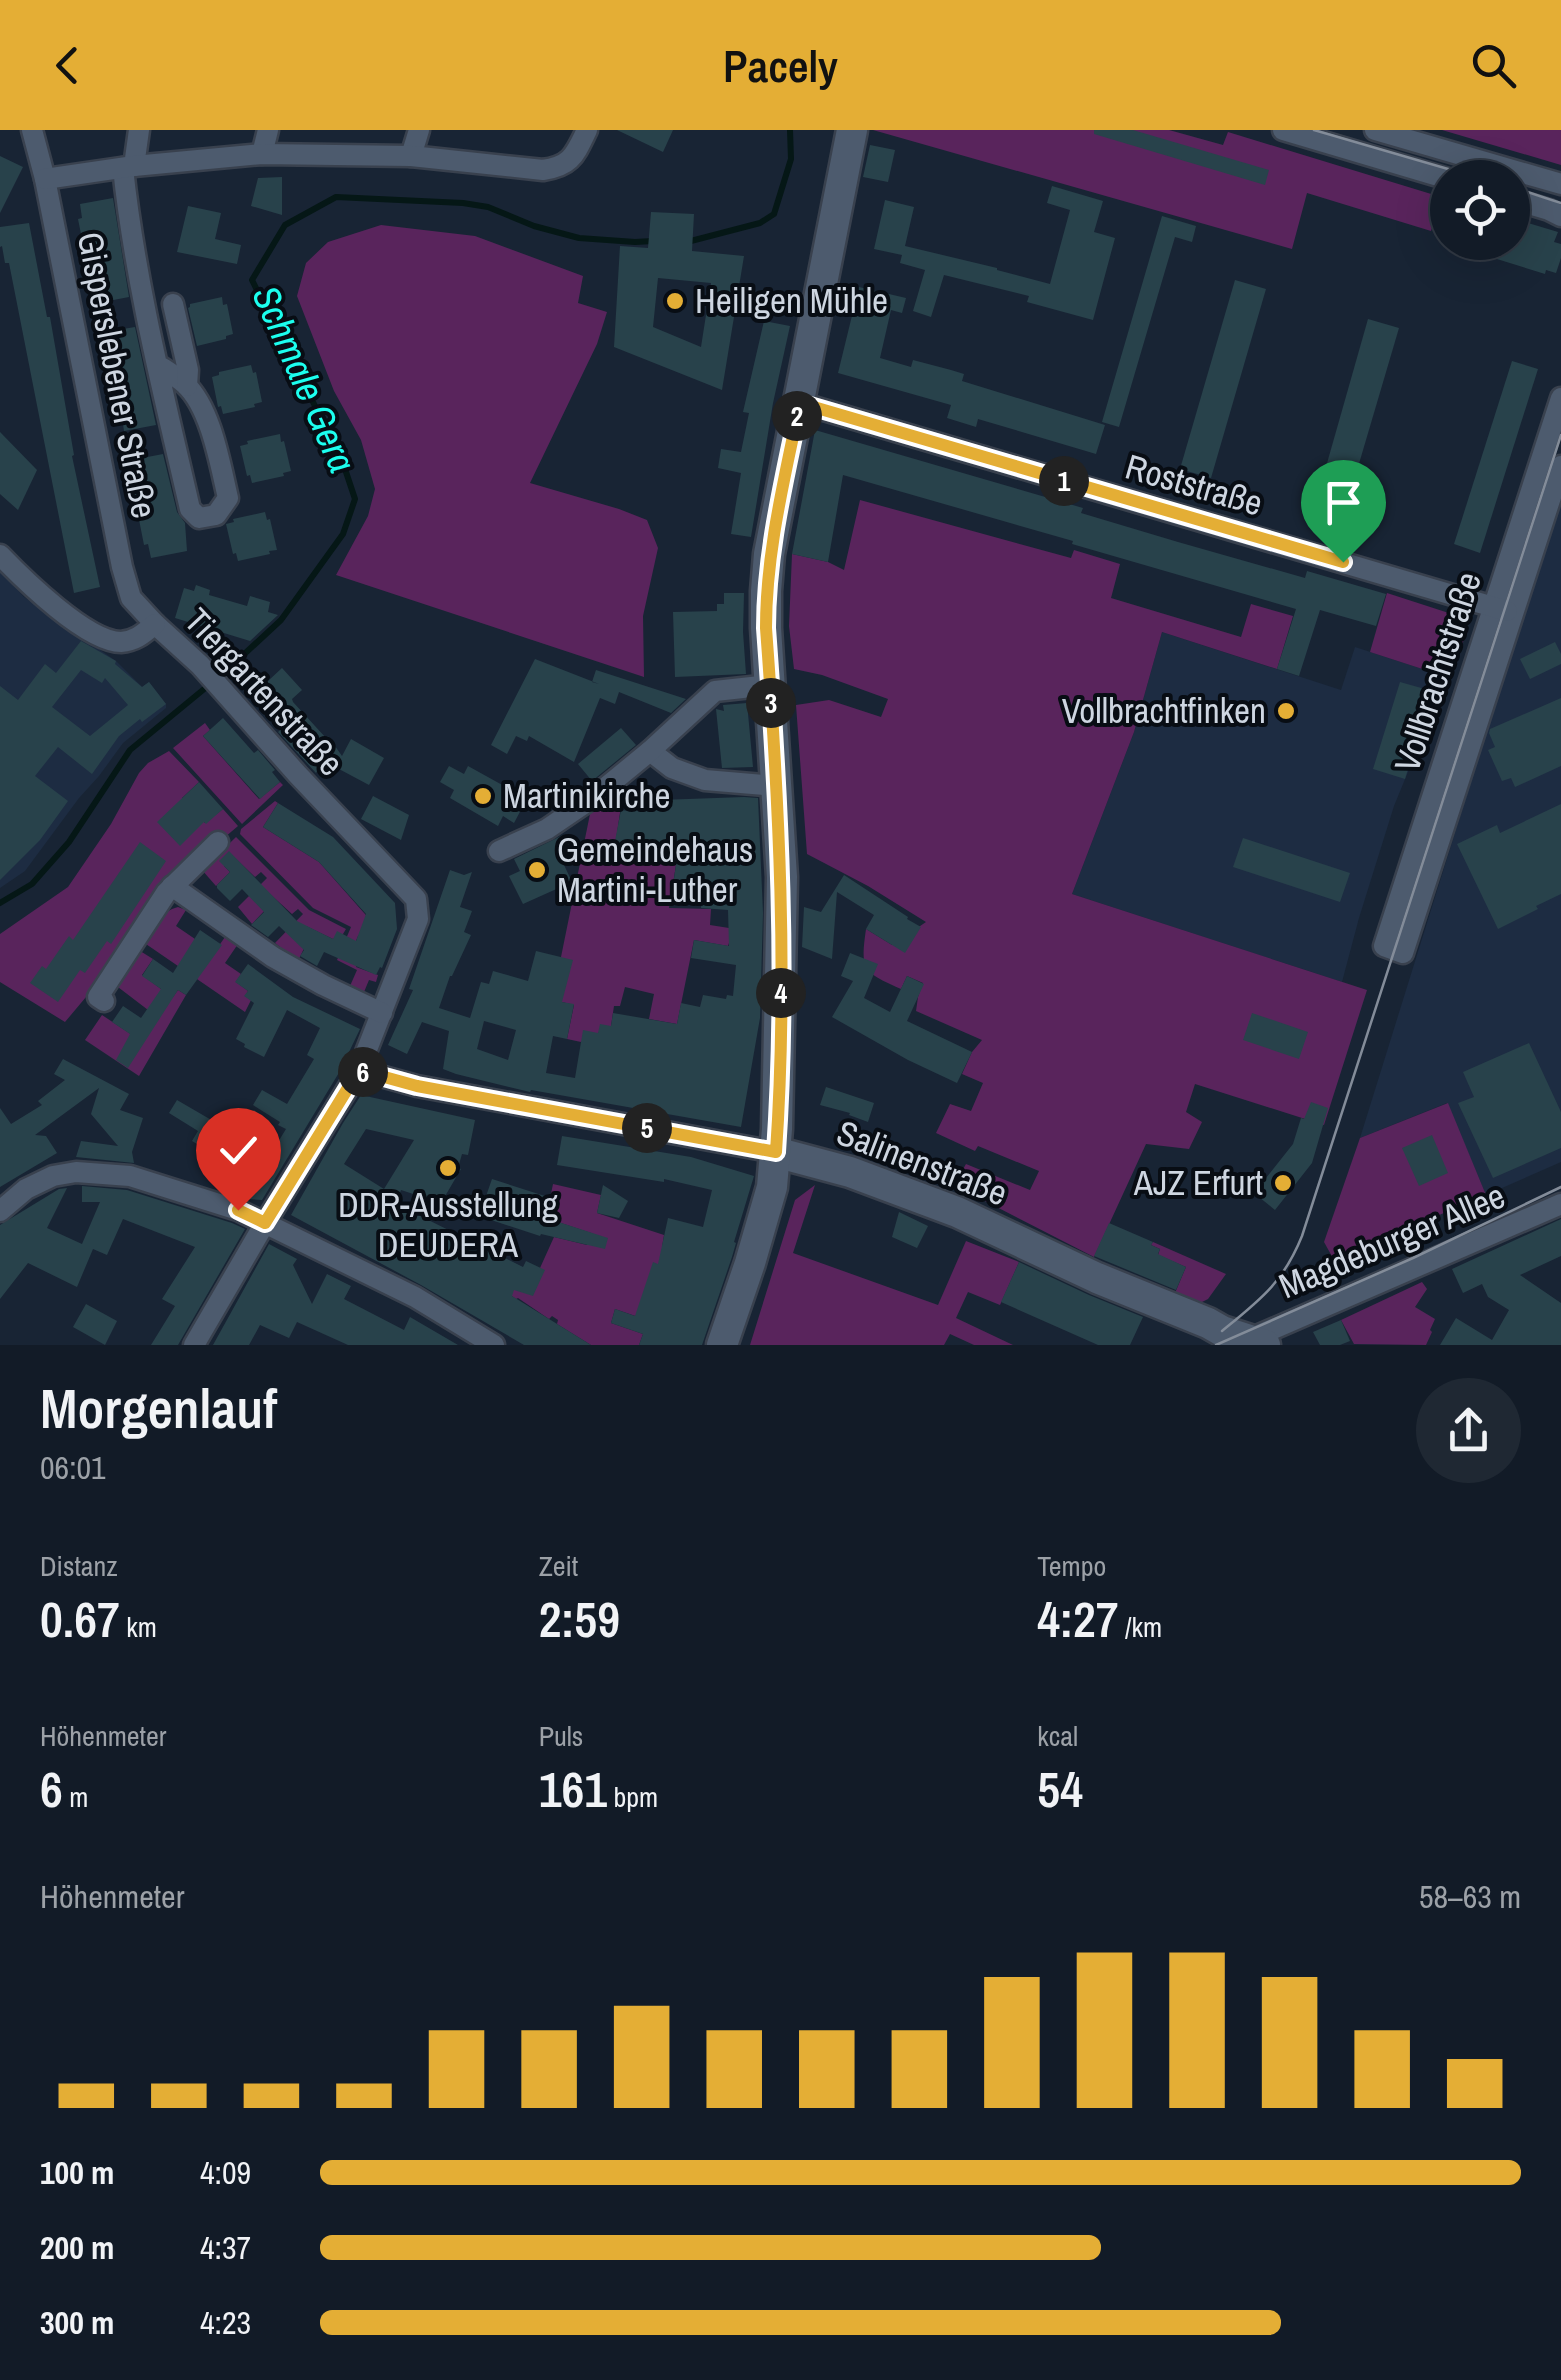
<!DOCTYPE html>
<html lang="de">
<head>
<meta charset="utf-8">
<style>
  :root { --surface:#121b27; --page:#1f2833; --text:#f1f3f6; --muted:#9ca1a7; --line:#313944; --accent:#e4ae35 }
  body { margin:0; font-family:"Archivo Narrow",sans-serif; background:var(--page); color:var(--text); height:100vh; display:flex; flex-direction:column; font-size:38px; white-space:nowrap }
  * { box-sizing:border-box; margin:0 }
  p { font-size:32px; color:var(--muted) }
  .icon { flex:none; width:55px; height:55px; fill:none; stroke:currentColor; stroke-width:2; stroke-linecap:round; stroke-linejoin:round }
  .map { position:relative; height:1215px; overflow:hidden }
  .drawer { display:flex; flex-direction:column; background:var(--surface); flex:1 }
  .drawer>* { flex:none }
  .controls { position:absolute; left:1430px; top:30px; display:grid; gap:20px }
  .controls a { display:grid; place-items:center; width:100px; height:100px; border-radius:50%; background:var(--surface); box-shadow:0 10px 40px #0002,0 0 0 2px var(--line); font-size:50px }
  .pin { position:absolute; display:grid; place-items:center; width:85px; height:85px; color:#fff; margin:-102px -42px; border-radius:50% 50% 50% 0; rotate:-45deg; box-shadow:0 0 10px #0007 }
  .pin .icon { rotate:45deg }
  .km { position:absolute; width:50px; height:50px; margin:-25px; border-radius:50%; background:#222; color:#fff; font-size:28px; line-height:50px; text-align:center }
  .round { display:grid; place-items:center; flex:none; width:105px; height:105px; border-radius:52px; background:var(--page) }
  .head { display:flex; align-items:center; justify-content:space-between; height:170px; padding:0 40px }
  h1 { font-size:55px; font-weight:600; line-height:75px }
  .figures { display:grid; grid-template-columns:repeat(3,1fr); gap:15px; height:170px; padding:10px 40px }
  .figures div { display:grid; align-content:center }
  .figures b { font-size:50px; font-weight:600 }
  .figures small { font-size:28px; font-weight:400 }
  .figures p { font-size:28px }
  .chart { height:280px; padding:20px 40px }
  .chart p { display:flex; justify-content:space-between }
  .chart svg { width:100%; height:180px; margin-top:10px; stroke:var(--accent); stroke-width:6 }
  ul { padding:0 40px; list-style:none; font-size:32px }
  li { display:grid; grid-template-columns:160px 120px 1fr; align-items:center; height:75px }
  li i { height:25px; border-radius:12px; background:var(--accent) }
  header { display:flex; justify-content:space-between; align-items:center; height:130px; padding:0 40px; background:var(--accent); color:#111; font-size:45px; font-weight:600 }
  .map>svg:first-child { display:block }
  .built { fill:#1d2c42 }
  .green { fill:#59245c }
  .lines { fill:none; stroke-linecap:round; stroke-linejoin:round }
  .stream { stroke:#051716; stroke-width:6 }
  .building { fill:#28424b; fill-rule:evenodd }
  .street-casing { stroke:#39414e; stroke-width:25 }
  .secondary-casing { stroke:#39414e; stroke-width:35 }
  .street { stroke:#4d5b6e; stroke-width:20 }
  .secondary { stroke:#4d5b6e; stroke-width:30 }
  .tram { stroke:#838c99; stroke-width:2.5 }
  .route-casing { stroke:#fff; stroke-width:20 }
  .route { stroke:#e4ae35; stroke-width:12 }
  .poi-dot { fill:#e4ae35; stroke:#080d14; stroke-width:4 }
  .labels { text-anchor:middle; stroke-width:8; stroke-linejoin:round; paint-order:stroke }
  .poi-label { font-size:35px; fill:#ced6e1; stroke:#080d14; text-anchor:start }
  .street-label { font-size:35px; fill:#ced6e1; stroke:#080d14 }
  .water-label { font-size:38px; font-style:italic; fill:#1cfeee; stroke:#080d14 }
</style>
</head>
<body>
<header><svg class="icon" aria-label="back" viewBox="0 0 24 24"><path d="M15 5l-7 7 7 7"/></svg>Pacely<svg class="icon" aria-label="search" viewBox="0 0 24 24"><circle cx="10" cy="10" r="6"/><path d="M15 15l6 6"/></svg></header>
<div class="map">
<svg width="1561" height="1215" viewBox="0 0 1561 1215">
  <rect width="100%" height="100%" fill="#182434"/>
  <g class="built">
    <polygon points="1561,371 1561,1032 1486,1065 1447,973 1360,1008 1497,568"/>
    <polygon points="0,441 24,467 116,531 142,557 149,552 166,574 166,578 123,613 99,646 79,668 25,741 0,758"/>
    <polygon points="1162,502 1341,560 1355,517 1447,547 1394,676 1359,788 1342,852 1072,764 1134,602"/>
  </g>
  <g class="green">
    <polygon points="873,0 1169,0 1223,15 1228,2 1441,67 1431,101 1307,63 1292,119"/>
    <polygon points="1442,0 1561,0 1561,35"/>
    <polygon points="381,95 475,106 583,146 578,173 607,182 597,214 530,353 619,379 647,390 658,418 643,486 644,547 336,445 368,386 375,359 361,310 334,261 297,166 306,133 328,112"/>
    <path d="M860,370L1071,428L1074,420L1120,434L1111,468L1241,507L1251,474L1293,486L1277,539L1162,502L1134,602L1072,764L1367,860L1324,995L1195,954L1186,982L1202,992L1189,1019L1146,1014L1094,1127L954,1055L966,1034L1030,1060L1039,1041L978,1016L975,1021L936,1003L950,974L971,981L983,953L962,944L972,922L982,910L916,881L918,867L923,853L907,846L901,859C863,842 860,840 866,799L892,815L926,792L868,756L807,724L796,575L829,570L881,587L888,569L822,545L794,539L789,496L792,424L828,432L844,440Z"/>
    <polygon points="1387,463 1458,486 1465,492 1468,501 1447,547 1370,522"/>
    <polygon points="205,593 210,600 203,606 259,669 280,652 283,655 242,694 173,618"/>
    <polygon points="169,621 199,652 182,668 205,693 223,679 238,696 152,769 86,867 65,892 0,852 0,804 68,757 111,694 139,643 148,633"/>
    <polygon points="275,671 278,673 263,697 319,732 372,792 358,806 350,825 358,829 356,837 378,845 376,852 369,850 364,862 350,856 357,840 337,830 351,797 313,778 240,704 241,699"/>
    <polygon points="597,674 621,676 615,716 628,719 627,726 639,728 640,721 677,729 669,778 711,779 710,795 729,798 738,815 729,813 728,816 694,810 677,894 649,889 654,864 625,857 620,876 614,876 611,896 581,912 567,909 574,875 562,872 561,827 590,684"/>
    <polygon points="236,707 309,780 346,799 343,804 333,809 306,796 308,810 298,831 275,813 303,784 298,779 292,784 270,764 267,778 252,794 238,777 267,748 261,742 255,747 234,727 224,736 230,742 216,756 202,740"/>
    <path d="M178,777L186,780L176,796L195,809L205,836L225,807L238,814L225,833L241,844L236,852L248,861L245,866L251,870L245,882L143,812C153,798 161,781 178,777Z"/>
    <polygon points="137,819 153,829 142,845 161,859 163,881 178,860 186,865 139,946 85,910 102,885 132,905 152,883 114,854"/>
    <polygon points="1448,973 1486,1065 1334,1130 1324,1112 1360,1008"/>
    <polygon points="553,1054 601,1065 597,1083 664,1105 662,1117 672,1119 647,1190 615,1179 611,1193 643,1204 639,1215 591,1215 557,1194 558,1190 552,1186 549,1189 518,1168 516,1169 437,1112 517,1152 540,1138 554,1107 587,1115 591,1103 546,1088"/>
    <polygon points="815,1055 793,1123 938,1175 966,1111 1019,1132 1000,1175 968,1162 956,1188 1013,1215 974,1215 950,1204 944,1215 750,1215 795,1070"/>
    <polygon points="1153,1112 1226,1144 1208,1169 1200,1173 1175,1163 1186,1137 1158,1125 1160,1119 1151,1115"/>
    <polygon points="1422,1152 1427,1159 1415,1177 1435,1189 1430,1200 1432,1202 1426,1215 1354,1214 1341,1190"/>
  </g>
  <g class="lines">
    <g class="stream">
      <polyline points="687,112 760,93 774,84 791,29 790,0"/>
      <polyline points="0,773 32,754 69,712 130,620 226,541 281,490 343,404 355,369 342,330 252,150 285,95 336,67 463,73 488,77 534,96 579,108 635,112 653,111"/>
    </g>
  </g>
  <g class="building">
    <polygon points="617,0 673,0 663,22"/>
    <polygon points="1094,0 1133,0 1269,40 1265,55 1094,4"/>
    <polygon points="870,15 895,20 888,52 863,47"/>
    <polygon points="0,26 23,37 0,83"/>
    <polygon points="282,47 282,85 251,76 258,48"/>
    <polygon points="1052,56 1103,71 1094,102 1115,108 1093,190 1027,172 1029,166 944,145 931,187 913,181 925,140 900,133 902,125 874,119 885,70 914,77 905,116 997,138 997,140 1050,154 1070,80 1047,73"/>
    <polygon points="113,68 129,167 98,173 96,159 92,159 78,89 82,88 80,74"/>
    <polygon points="188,76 221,83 215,109 241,115 237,134 177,122"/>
    <path d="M651,82L694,84L692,121L744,126L722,260L614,217L620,116L648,118ZM658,148L711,153L701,217L653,197Z"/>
    <polygon points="1162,86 1196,96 1192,112 1175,107 1119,297 1102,292"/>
    <polygon points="1512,88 1558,102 1554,112 1561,114 1561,128 1556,143 1546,140 1545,144 1455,116 1456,112 1512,112"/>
    <polygon points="29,93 47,187 50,187 74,325 72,326 100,457 74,463 9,133 5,133 2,116 0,117 0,97"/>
    <polygon points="1235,150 1266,159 1211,348 1180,339"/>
    <polygon points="859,157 906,168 902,183 891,180 880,228 911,237 913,230 951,240 964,244 962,251 1105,295 1096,324 978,289 976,297 947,288 951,275 838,243"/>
    <polygon points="222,167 223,175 227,174 233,204 226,206 226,209 197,216 188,178 190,177 190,174"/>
    <polygon points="1368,189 1399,198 1343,388 1314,379"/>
    <polygon points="764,191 790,196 773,273 751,407 731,404 741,343 718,338 721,319 741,322 749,283 743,282"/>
    <polygon points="135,197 156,295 124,301 122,287 118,288 104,217 108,216 105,202"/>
    <polygon points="1512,231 1538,239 1480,423 1454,414"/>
    <polygon points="251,235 253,243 256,242 262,272 254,274 255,277 223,284 221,276 218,277 212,247 219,245 219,242"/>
    <polygon points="815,300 1083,378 1081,383 1178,412 1305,448 1307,441 1386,464 1376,496 1320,480 1299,546 1277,539 1296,479 1072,414 1073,411 843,345 828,432 792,424"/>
    <polygon points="0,302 37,340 18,380 0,364"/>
    <polygon points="280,304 281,312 284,311 291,341 283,343 284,346 252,353 250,345 247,346 240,316 248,314 247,311"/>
    <polygon points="163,324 177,382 185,393 187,421 151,428 148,414 144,415 130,344 135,344 132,330"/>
    <polygon points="265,382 267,390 270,389 277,420 269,421 270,424 238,431 236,423 233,424 226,394 234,392 233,389"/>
    <polygon points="196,455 210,460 209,465 247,476 250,466 270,472 268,482 278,485 250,511 175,488 184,458 194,461"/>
    <polygon points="724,463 744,463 743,502 746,544 675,547 673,482 717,481 717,474 724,474"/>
    <path d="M81,511L116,531L115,534L142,557L149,552L166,574L142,592L140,589L119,606L92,644L58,617L35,646L68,671L40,710L0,750V556L18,570L45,534L56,543ZM81,540L102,553L105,548L128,575L90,606L52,577Z"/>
    <polygon points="1555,512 1561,524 1561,534 1530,549 1520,529"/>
    <polygon points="535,529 599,554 592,552 596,540 686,569 671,583 619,562 615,574 600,568 574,632 529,606 527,611 516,606 507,624 491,615"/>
    <polygon points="282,538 302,560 292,569 293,572 326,608 328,606 342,626 351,609 384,628 369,655 324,631 316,643 278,602 285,596 266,576 262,576 254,564"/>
    <polygon points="1400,552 1432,561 1426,581 1429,582 1424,598 1421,597 1405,649 1373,639"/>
    <polygon points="1561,568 1561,636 1515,657 1511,648 1502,651 1488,620 1495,617 1489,603 1490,599"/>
    <polygon points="747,573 753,637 722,638 716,579 724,581 723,575"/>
    <polygon points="223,588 254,623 258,620 275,640 272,642 280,652 260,669 203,606"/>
    <polygon points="621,598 636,615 592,651 578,634"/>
    <polygon points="449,636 464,644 468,636 517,663 511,672 522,678 514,693 503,686 498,696 450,668 454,660 440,652"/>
    <polygon points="199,652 223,679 206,694 204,692 180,716 157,692"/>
    <polygon points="373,666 409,685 401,710 361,689"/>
    <path d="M744,667L758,668L763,783L760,888L741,997L531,960L530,962L456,944L443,939L449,901L422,892L407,924L388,915L413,860L409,859L450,740L464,745L472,742L460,777L472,781L464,802L471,805L452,846H450L439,878L470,888L481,852L489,854L493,841L528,851L536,821L573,830L562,872L574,874L567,909L553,906L546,943L575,948L583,900L598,903L600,894L611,896L613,883L677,894L681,873L700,877L703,865L726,869L727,865L733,866L736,835L691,828L694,810L729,816L728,780L701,778L702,766L672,762L677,728L614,716L621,680L629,681L632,671ZM484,891L516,900L508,930L477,919Z"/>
    <polygon points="278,673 333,707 395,773 397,799 382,838 380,837 376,845 324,822 317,836 300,826 304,820 279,796 268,807 251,795 264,782 242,759 230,771 217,758 217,755 230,742 219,731 229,721 297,791 333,809 337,801 356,811 366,784 319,732 263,697"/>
    <polygon points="1561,674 1561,764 1536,776 1538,779 1498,799 1457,714 1497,695 1500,703"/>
    <polygon points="563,705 575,707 572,725 558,722 572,752 523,774 509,746 520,741 514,729"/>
    <polygon points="1243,708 1350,743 1340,772 1233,737"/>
    <polygon points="140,712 166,731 111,814 107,811 85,843 80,840 58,872 30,853 42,836 46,839 69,806 73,810"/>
    <polygon points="844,745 908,787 907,789 921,797 905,823 866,799 874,785 837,762 832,829 802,817 804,777 821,782"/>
    <polygon points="200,800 222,815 186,865 178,860 128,938 116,930 130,904 112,892 123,876 141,888 161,859 142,846 153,829 173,843"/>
    <polygon points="850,823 878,834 864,868 890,882 907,846 924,854 907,891 972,922 957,953 908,930 832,887 853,851 841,846"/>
    <polygon points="248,834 293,867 360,899 340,941 262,1070 247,1069 230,1063 243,1042 192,1011 198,1001 169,983 177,970 232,1002 254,980 259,984 244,1009 270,1025 286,999 278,995 280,992 253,975 262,960 287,974 314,929 307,925 320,898 287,880 264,927 244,917 245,914 236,909 254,873 244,866 248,861 235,852"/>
    <polygon points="1252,883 1308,902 1299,929 1243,910"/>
    <polygon points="1529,913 1561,982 1561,1018 1493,1048 1458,973 1474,967 1463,942"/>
    <polygon points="63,929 129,964 120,980 143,988 132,1022 134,1033 76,1027 81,1011 118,1016 91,984 99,958 35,1005 46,1006 57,1023 0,1057 0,978 11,994 42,975 38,971 65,950 54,944"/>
    <polygon points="826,957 874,973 868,992 849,985 850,983 820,975"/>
    <path d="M361,965L475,990L468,1025L462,1024L458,1038L461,1039L441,1073L401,1060L396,1074L523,1137L526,1131L545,1140L533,1166L514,1160L512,1166L591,1215H524L421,1155L291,1085L343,993ZM366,999L414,1010L384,1059L344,1034Z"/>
    <polygon points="1311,972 1328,978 1312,1033 1275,1080 1254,1063 1293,1014 1301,988 1304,989"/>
    <polygon points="1432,1005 1448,1043 1419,1056 1402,1018"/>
    <polygon points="562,1006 691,1027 754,1046 734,1112 736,1113 732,1127 702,1215 639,1215 643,1204 611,1193 615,1179 635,1186 653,1132 658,1134 668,1088 703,1097 712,1060 664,1049 664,1052 557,1035"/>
    <polygon points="492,1049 551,1068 546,1088 608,1108 605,1119 541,1104 540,1106 479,1086"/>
    <polygon points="603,1055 628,1071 619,1088 597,1083"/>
    <polygon points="82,1056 127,1060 232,1093 245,1099 178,1215 151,1215 175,1176 162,1169 195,1117 123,1089 107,1125 93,1119 77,1157 28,1133 0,1169 0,1095 59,1059 67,1058 47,1098 82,1114 100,1072 82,1072"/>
    <polygon points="899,1082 928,1096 917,1118 892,1107"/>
    <polygon points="1561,1089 1561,1126 1520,1145 1561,1173 1561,1215 1440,1215 1456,1188 1492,1210 1509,1180 1488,1167 1482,1154 1463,1163 1452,1139"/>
    <polygon points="1109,1093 1153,1112 1151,1115 1160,1119 1158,1124 1186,1137 1176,1160 1094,1126"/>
    <polygon points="269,1114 297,1129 293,1135 312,1174 327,1144 351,1156 344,1169 404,1200 410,1187 458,1215 348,1215 297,1192 289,1208 260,1195 249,1215 213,1215"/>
    <polygon points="1019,1132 1089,1165 1143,1187 1130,1215 1098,1215 1001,1172"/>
    <polygon points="86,1174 117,1191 105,1215 73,1197"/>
    <polygon points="1341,1190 1350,1211 1340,1215 1320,1215 1313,1202"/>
  </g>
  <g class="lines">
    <g class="street-casing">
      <g id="street">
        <polyline points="32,0 45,49 122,437 131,468 155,494 200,535 298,645 416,769 418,789 359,940 265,1093 194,1215"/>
        <polyline points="1283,0 1448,49"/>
        <polyline points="1375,0 1561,54"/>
        <polyline points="262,24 268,0"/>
        <polyline points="411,26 419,0"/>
        <polyline points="134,36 139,0"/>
        <path d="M123,38C135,152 164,266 190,379L199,388L216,385L228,368C220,334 211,278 185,254C177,247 167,241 158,235"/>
        <path d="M45,49L134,36L262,24L411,26L543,40C572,36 575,24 587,0"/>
        <polyline points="1512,69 1549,80 1561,86"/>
        <polyline points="173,174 188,240 187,256"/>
        <polyline points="1561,268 1384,816 1403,823 1561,336"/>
        <polyline points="800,273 1507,481"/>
        <path d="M0,425C23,449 87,512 121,512C136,511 144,503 155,494"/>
        <polyline points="650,621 672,638 705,650 776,656"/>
        <polyline points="499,721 547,699 594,667 650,621 715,561 770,555"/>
        <polyline points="172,756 273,827 323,855 382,883"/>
        <polyline points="104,871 98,867 166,763 218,712"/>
        <polyline points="359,940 417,956 775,1022"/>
        <polyline points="0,1081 26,1059 53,1046 76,1042 130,1046 238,1080 415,1167 494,1215"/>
        <polyline points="1250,1209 1561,1074"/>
      </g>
    </g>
    <g class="secondary-casing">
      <g id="secondary">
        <polyline points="775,1022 850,1042 957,1082 1097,1148 1208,1193 1222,1201 1265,1215"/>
        <polyline points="722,1215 750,1133 772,1057 777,999 782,747 766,498 766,461 769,424 852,0"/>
      </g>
    </g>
    <use href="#street" class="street"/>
    <use href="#secondary" class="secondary"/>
    <g class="tram">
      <polyline points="1314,0 1479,48"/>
      <polyline points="1467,36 1506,48"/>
      <polyline points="1512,57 1561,73"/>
      <path d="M1222,1201C1260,1170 1283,1153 1302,1106L1561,305"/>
      <polyline points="1216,1215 1413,1128 1561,1057"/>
    </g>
  </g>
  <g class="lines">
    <g class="route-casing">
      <path id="route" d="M238,1080L265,1093L359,940L417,956L776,1022C788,847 779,672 766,498C766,421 785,347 800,273L1343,432"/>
    </g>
    <use href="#route" class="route"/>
  </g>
  <g class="poi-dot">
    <circle cx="675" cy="171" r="10"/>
    <circle cx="1286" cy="581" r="10"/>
    <circle cx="483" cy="666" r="10"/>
    <circle cx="537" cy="740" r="10"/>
    <circle cx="448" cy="1038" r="10"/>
    <circle cx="1283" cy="1053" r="10"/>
  </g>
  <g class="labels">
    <g class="poi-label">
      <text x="695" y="183">Heiligen Mühle</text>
      <text x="1266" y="593" text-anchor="end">Vollbrachtfinken</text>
      <text x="503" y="678">Martinikirche</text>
      <text x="557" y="732">Gemeindehaus<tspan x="557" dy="40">Martini-Luther</tspan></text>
      <text x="1263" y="1065" text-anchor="end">AJZ Erfurt</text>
      <text x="448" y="1087" text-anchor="middle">DDR-Ausstellung<tspan x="448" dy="40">DEUDERA</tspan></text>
    </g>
    <g class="street-label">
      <text transform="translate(117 245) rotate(79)" y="12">Gisperslebener Straße</text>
      <text transform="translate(1194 355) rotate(16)" y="12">Roststraße</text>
      <text transform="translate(1438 542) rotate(-72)" y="12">Vollbrachtstraße</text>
      <text transform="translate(264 562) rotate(47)" y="12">Tiergartenstraße</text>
      <text transform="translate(922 1033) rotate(21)" y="12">Salinenstraße</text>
      <text transform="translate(1392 1111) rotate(-23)" y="12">Magdeburger Allee</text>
    </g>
    <g class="water-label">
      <text transform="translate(304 249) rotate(66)" y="13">Schmale Gera</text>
    </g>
  </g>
</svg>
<div class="controls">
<a><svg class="icon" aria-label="locate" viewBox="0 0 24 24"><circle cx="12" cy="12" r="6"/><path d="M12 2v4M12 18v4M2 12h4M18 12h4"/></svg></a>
</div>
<div class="pin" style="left:1343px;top:432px;background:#1e9e55"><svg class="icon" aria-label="arrive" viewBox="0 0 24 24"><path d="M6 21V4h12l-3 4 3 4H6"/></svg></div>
<div class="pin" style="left:238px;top:1080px;background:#d93025"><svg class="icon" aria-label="check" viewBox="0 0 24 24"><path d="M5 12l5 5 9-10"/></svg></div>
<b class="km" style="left:1064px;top:351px">1</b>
<b class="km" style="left:797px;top:286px">2</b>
<b class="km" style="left:771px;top:573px">3</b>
<b class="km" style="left:781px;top:863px">4</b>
<b class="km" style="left:647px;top:998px">5</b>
<b class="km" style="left:363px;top:942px">6</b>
</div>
<section class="drawer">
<div class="head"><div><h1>Morgenlauf</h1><p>06:01</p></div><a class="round"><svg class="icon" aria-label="share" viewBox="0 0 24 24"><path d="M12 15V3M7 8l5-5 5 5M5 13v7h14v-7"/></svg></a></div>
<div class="figures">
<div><p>Distanz</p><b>0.67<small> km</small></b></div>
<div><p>Zeit</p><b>2:59</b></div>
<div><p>Tempo</p><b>4:27<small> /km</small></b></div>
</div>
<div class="figures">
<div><p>Höhenmeter</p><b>6<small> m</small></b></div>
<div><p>Puls</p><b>161<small> bpm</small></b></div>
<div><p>kcal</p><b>54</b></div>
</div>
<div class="chart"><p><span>Höhenmeter</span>58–63 m</p>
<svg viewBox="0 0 160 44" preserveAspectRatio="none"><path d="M5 44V38M15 44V38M25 44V38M35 44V38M45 44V25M55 44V25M65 44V19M75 44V25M85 44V25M95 44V25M105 44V12M115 44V6M125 44V6M135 44V12M145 44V25M155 44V32"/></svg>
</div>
<ul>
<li><b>100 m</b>4:09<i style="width:100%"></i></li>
<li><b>200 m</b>4:37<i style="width:65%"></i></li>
<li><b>300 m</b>4:23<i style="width:80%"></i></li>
</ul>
</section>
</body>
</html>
